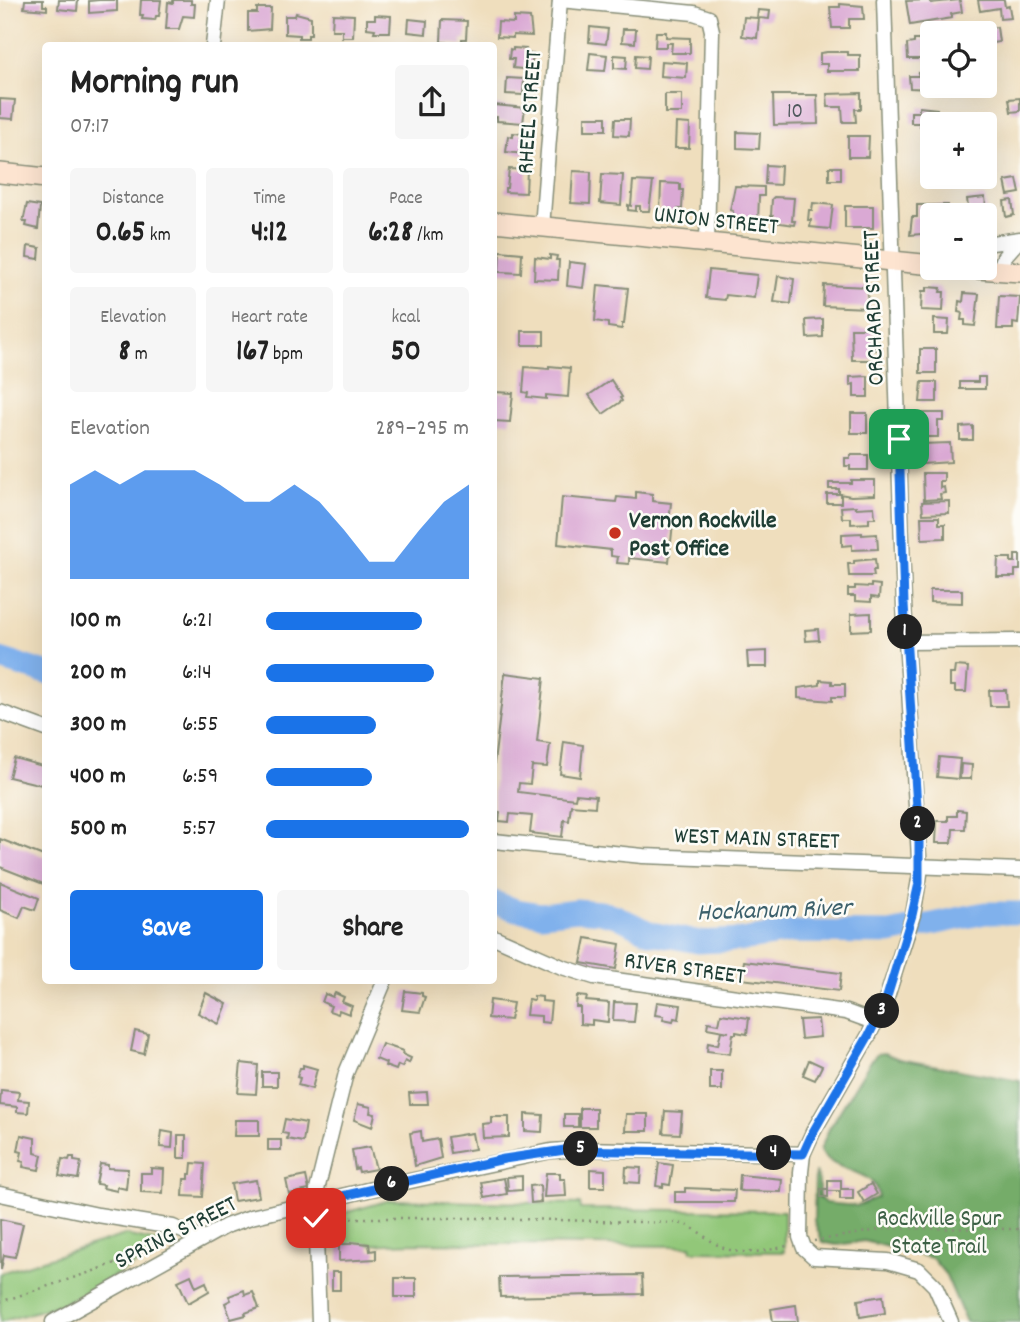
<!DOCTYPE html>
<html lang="en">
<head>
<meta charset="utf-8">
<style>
  :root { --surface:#fff; --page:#f6f6f6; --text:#222; --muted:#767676; --accent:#1a73e8 }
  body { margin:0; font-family:Dekko,sans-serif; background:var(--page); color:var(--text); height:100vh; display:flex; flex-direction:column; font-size:26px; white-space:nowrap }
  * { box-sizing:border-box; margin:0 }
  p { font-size:23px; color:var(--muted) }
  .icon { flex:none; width:38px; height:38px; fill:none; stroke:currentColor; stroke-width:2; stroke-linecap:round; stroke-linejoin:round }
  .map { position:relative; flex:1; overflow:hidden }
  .drawer { position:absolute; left:42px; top:42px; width:455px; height:942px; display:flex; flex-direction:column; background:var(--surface); border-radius:7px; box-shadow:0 7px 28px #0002 }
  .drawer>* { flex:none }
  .fabs { position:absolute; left:920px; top:21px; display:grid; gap:14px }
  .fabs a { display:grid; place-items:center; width:77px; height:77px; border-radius:7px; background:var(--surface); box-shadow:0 7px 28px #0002; font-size:35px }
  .pin { position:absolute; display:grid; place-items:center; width:60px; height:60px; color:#fff; margin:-30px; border-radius:14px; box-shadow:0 4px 10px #0006 }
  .km { position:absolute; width:35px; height:35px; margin:-18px; border-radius:50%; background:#222; color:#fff; font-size:19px; line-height:35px; text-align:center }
  .round { display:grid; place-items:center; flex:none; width:74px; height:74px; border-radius:7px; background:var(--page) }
  .headline { display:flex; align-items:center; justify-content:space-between; height:119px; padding:0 28px }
  h1 { font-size:38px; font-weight:700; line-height:52px }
  .figures { display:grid; grid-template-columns:repeat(3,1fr); gap:10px; height:119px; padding:7px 28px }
  .figures div { display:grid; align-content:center; border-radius:7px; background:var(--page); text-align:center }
  .figures b { font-size:30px; font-weight:700 }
  .figures small { font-size:19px; font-weight:400 }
  .figures p { font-size:19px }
  .chart { height:196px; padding:14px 28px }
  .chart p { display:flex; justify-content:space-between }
  .chart svg { width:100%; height:126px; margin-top:7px; fill:var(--accent); opacity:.7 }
  .primary-button { display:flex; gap:14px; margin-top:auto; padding:14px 28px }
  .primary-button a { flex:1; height:80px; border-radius:7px; background:var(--accent); color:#fff; font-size:28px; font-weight:700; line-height:80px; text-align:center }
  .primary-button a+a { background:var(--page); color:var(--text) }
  ul { padding:0 28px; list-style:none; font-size:23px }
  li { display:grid; grid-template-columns:112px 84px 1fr; align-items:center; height:52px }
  li i { height:18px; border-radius:9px; background:var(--accent) }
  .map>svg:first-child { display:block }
  .green { fill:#92c779; stroke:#588256; stroke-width:2 }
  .forest { fill:#75ac69; stroke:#4a744e; stroke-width:2 }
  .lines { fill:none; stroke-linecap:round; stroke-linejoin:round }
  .river { stroke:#80b1ec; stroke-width:23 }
  .building { fill:#daa9d4 }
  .minor-casing { stroke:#878e78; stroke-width:17 }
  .secondary-casing { stroke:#878e78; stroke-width:22 }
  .path { stroke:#878e78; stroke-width:2.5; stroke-dasharray:2 5; stroke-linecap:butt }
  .minor { stroke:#fff; stroke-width:14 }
  .secondary { stroke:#fde4d0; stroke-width:19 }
  .route-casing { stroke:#fff; stroke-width:14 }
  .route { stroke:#1a73e8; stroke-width:9 }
  .poi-dot { fill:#c8321e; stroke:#fdfcf7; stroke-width:2.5 }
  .labels { text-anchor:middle; stroke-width:5; stroke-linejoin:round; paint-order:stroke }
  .number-label { font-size:21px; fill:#4e585c }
  .street-label { font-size:24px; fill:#1f3d34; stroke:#fdfcf7 }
  .poi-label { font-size:24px; font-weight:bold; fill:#1f3d34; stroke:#fdfcf7; text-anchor:start }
  .park-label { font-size:24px; fill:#3c6045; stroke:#fdfcf7 }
  .water-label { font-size:26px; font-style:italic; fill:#3c606b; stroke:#fdfcf7 }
</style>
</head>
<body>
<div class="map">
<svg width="1020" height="1322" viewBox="0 0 1020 1322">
  <rect width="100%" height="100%" fill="#fdfcf7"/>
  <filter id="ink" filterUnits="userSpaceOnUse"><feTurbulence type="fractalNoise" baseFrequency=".0143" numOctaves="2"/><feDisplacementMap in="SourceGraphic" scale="14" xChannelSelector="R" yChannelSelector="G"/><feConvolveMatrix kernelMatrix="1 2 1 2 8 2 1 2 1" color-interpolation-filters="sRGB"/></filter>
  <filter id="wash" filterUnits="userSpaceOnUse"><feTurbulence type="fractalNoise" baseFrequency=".00686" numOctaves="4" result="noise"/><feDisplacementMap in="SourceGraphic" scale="28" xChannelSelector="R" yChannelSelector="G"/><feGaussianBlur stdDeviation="1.57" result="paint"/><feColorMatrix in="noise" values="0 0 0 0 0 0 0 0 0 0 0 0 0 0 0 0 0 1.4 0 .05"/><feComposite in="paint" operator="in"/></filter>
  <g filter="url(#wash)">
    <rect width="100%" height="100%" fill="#efdebd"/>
    <g class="green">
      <polygon points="390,1200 580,1204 581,1209 784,1211 784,1252 692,1251 691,1246 677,1246 416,1243 330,1246 330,1217"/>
      <polygon points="125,1235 172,1245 62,1304 0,1322 0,1273"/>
    </g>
    <path class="forest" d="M884,1053L899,1059L1020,1081V1322H966L946,1275L932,1258L864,1241L837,1245L825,1243L822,1241L814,1221L815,1172L819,1181V1197L825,1203L857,1206L878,1197C877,1167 831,1174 820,1150L829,1129L870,1062L877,1054Z"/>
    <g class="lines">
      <g class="river">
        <polyline points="0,659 46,673"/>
        <polyline points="494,902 516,910 541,914 577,910 600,912 616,916 651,933 698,942 741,940 793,932 890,933 985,913 1020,913"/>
      </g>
    </g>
    <g id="blocks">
      <g class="building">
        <polygon points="25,0 43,0 43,6 47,6 47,10 24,8"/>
        <polygon points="59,0 78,0 77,11 58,9"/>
        <polygon points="99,0 117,0 117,11 89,13 89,1"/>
        <polygon points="141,0 161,0 159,16 156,16 155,20 142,19 143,15 140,15"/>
        <polygon points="173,0 191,0 191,4 195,4 194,17 183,16 179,29 166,29 168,2 173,3"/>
        <polygon points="930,0 931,3 960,0 962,12 951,14 952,18 910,25 906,1"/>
        <polygon points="978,0 1004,0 1005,7 1009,6 1011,18 1000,19 999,8 980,11"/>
        <polygon points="840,4 863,6 864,19 849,19 849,28 832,28 830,7 840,7"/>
        <polygon points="257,8 271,8 270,29 248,31 248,13 257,13"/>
        <polygon points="758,10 770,11 769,19 759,18 757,38 742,36 744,17 757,18"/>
        <polygon points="296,13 311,17 311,35 308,35 308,38 299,38 299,35 285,34 285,16 295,16"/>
        <polygon points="333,14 354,15 353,37 342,37 342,30 332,30"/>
        <polygon points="375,15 391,16 390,32 374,32 375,29 367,28 367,19 375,19"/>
        <polygon points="514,17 530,18 532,36 513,35 513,38 497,37 498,22 514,23"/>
        <polygon points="409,19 427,21 426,34 408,32"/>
        <polygon points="442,20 467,21 466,39 462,39 462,45 441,42"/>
        <polygon points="590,27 608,29 606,44 589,42"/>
        <polygon points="997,27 999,42 985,44 984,29"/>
        <polygon points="623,29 636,29 635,43 622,42"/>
        <polygon points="656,32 666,32 666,37 690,38 690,53 671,53 672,43 666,43 666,47 655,47"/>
        <polygon points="914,40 933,40 933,49 925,50 926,59 908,59 907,44 914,43"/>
        <polygon points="513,48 526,49 525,53 533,54 531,70 513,68 514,59 509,59 510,49 513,50"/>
        <polygon points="827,52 848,52 848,55 860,55 860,71 827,71 827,64 820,64 820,53"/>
        <polygon points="590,53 607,55 605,71 588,70"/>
        <polygon points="614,55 627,56 626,69 614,68"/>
        <polygon points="636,55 648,56 647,69 635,68"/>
        <polygon points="661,61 687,63 686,78 660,76"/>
        <polygon points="929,72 930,76 933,75 933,86 929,87 930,89 910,88 909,76 919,76 918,73"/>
        <polygon points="507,78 524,79 523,95 506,94"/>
        <polygon points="861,93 861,109 855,109 856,122 843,122 842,107 828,107 827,94"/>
        <rect x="665" y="94" width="17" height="19"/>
        <polygon points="773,95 817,95 818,124 774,125"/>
        <polygon points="1020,98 1020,111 1011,112 1009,99"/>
        <polygon points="0,99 15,100 13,119 0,118"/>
        <polygon points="494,105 525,108 523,123 497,121 497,117 494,117"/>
        <polygon points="919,107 937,109 937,122 931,122 931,126 920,126 920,123 911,123 911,112 919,112"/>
        <rect x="585" y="117" width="21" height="13"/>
        <polygon points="615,119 630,119 629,136 614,135"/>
        <polygon points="676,123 690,124 689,148 675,148"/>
        <polygon points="737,132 760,133 759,149 737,148"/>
        <polygon points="513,133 526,134 524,154 506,152 508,136 513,137"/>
        <polygon points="848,136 869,136 868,157 848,157"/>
        <polygon points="996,163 998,176 985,178 985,165"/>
        <polygon points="766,165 781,166 780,185 765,184"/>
        <rect x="829" y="167" width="12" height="13"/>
        <polygon points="509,169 527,170 526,193 505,192 505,188 507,188"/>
        <polygon points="573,171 591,172 590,204 571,203"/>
        <polygon points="602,174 623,175 621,205 600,203"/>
        <polygon points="1017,179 1020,193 1008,195 1005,181"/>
        <polygon points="633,181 653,182 649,211 640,211 640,206 636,206 636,211 628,210 628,205 631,206"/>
        <polygon points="661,183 680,184 680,190 683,190 682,209 678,209 678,214 660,213"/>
        <polygon points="735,186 764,187 764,196 759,196 758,222 733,220 733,211 730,210"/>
        <polygon points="774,197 794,198 792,221 795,221 794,225 773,222 773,216 771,216 772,199"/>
        <polygon points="985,197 987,215 969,215 967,199"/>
        <polygon points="1012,200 1014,215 1006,217 1004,201"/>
        <polygon points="813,203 833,205 830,229 810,227 811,220 808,220 809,210 812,210"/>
        <polygon points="27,204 40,206 38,229 26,226 27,222 23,222"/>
        <polygon points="917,205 948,205 949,215 932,215 933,233 910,235 912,217 917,217"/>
        <rect x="845" y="206" width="28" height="22"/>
        <polygon points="28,246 40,248 39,259 27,257"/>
        <polygon points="500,251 522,253 521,273 499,272"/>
        <polygon points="550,255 557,256 556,260 559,260 558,280 534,279 535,257 550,259"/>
        <polygon points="569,262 586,264 583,288 567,286"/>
        <polygon points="709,270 757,275 754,298 726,295 725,300 706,298"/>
        <polygon points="778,276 794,279 791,304 774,302"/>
        <polygon points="598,285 628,288 624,324 622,324 622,329 608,327 608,323 595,321"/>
        <polygon points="824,285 868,287 867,308 823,306"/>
        <polygon points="927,287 941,288 940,292 944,292 943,311 921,310 922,291 927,291"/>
        <polygon points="964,293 979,294 975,326 965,325 965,320 961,320 962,313 958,312 959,301 963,302"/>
        <polygon points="999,296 1020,297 1018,324 1013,323 1013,329 997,329"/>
        <polygon points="823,319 823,337 807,338 806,320"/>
        <polygon points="934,319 949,320 948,334 934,334"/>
        <polygon points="851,328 872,328 875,350 872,350 872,360 852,360"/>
        <rect x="522" y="331" width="22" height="14"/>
        <rect x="920" y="349" width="16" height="24"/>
        <polygon points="549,366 570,368 568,397 546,395 546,399 527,397 528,393 523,392 525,367 549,369"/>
        <polygon points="868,376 868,397 854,397 854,384 850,385 850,377"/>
        <polygon points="978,377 985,377 985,389 960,389 960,382 978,382"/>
        <polygon points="611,380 622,397 620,398 622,401 603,414 589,395"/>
        <polygon points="922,382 937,382 937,402 920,402"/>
        <polygon points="494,392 513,393 510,422 494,421"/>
        <rect x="851" y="413" width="16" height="20"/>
        <polygon points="921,413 944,413 944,421 938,421 938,437 921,437"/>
        <polygon points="973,426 973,440 960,440 960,427"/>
        <polygon points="950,443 951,462 922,464 921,444"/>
        <polygon points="850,455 868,455 868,470 850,470 850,466 845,466 845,458 850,458"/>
        <polygon points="923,473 944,473 944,481 940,481 940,488 944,487 945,493 940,494 941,499 924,500"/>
        <polygon points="851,480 875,480 875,495 851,496 839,494 839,489 829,489 829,483 851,483"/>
        <polygon points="636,492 652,494 652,501 671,503 669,522 673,522 669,562 629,558 629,564 617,563 618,557 611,556 611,550 558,544 562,497 616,502 617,497 636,499"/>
        <rect x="827" y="494" width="14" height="9"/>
        <polygon points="949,501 949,513 923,514 922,502"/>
        <polygon points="856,506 856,508 874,507 875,518 869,518 869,523 851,524 851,518 842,518 841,507"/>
        <polygon points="921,517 939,517 939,524 945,524 945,538 922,539"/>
        <polygon points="862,533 862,535 877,534 878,549 852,550 852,545 842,546 842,534"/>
        <polygon points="1015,555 1020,555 1020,570 1015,570 1015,577 997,577 998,558 1011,558 1011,562 1015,562"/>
        <polygon points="875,559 876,570 873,570 874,576 849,576 848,564 854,564 854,561"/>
        <polygon points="871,584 880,585 879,598 871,597 871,602 855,601 855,596 848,596 848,589 855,589 855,586 871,587"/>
        <polygon points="930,590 962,590 962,603 930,602"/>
        <polygon points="871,613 871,630 851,631 851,614"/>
        <polygon points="818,629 819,640 806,641 805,630"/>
        <polygon points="767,651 767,667 748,667 747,652"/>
        <polygon points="955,666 968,667 966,692 955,692 955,686 950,686 950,674 954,674"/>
        <polygon points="505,673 544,678 537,742 550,744 547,767 532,766 530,784 519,783 518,792 575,799 576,794 596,796 595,807 571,805 569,821 564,820 562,837 530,833 532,816 510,814 509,822 499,821 500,812 494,811 494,763"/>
        <polygon points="820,680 832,681 832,684 845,684 845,697 832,697 832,701 798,698 798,688 820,685"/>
        <polygon points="989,690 1006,690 1007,706 990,706"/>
        <polygon points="564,742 583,745 580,777 560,774"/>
        <polygon points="939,757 960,759 958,779 937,777"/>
        <polygon points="14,758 46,767 46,786 9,777"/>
        <polygon points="961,764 972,765 971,779 960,779"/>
        <polygon points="957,810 966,811 965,829 953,829 952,843 936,843 937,821 948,821 948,816 957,816"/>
        <polygon points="0,839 46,857 46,885 0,867"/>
        <polygon points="0,882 39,898 35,910 24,906 19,918 0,910"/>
        <polygon points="586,938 620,944 616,969 581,963"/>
        <polygon points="744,961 841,973 839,991 741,979"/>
        <polygon points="405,991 422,993 422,996 425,997 420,1012 402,1010"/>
        <polygon points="206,993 227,1004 219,1024 198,1013"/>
        <polygon points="335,993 344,997 342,1002 352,1006 349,1014 339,1010 338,1014 329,1011 331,1006 322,1002 325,994 333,997"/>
        <polygon points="534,996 542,997 542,1001 551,1002 549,1023 541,1022 541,1016 526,1015 528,999 534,1000"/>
        <polygon points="577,996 587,997 586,1001 609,1003 608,1022 592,1020 592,1025 580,1024 580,1007 576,1007"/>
        <polygon points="490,1000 513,1003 510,1020 488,1018"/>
        <polygon points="614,1002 636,1003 634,1022 613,1021"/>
        <polygon points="657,1002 681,1005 679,1019 674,1018 673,1022 663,1020 664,1016 655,1015"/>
        <polygon points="721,1014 749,1018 747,1034 736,1032 736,1034 733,1034 730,1054 707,1051 708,1043 718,1045 721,1031 729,1032 707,1028 708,1022 719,1024"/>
        <polygon points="818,1019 820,1037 801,1039 799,1020"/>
        <polygon points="135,1031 148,1034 144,1054 131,1051"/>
        <polygon points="382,1044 403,1051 402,1054 411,1058 409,1063 405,1061 402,1067 398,1065 396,1070 385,1066 386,1063 376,1059"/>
        <polygon points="809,1060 822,1066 815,1080 803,1075"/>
        <polygon points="241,1063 258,1065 256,1094 238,1093"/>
        <polygon points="303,1065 317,1069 312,1089 298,1085 300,1078 297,1077 300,1068 303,1068"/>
        <rect x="710" y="1071" width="12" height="19"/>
        <rect x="262" y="1072" width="15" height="14"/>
        <polygon points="1,1090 19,1092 18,1100 29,1101 28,1113 17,1112 17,1107 0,1105"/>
        <polygon points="427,1092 428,1104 410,1104 409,1093"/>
        <polygon points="358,1104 371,1107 370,1113 375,1114 372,1127 354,1120"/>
        <rect x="580" y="1108" width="16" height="19"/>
        <polygon points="665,1111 682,1112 680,1134 663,1133"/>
        <polygon points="525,1114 543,1115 542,1132 525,1131"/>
        <rect x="564" y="1114" width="14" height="13"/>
        <polygon points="626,1114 648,1114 648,1131 625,1131"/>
        <polygon points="491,1117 509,1117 509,1137 483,1138 482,1124 491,1123"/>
        <polygon points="285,1119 306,1123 303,1142 287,1139 288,1134 282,1133"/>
        <polygon points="235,1120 259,1120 259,1136 234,1136"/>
        <polygon points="162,1131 173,1133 172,1148 160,1147"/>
        <polygon points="421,1131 422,1142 438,1139 441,1158 415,1166 410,1133"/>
        <polygon points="472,1133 475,1149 450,1153 447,1137"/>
        <polygon points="21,1135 35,1138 35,1153 42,1155 39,1170 23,1167 24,1162 20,1161 22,1152 18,1151"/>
        <rect x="178" y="1135" width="8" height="23"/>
        <rect x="268" y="1140" width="13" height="10"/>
        <polygon points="370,1147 376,1169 359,1172 358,1168 355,1169 352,1150"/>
        <polygon points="70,1157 74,1157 74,1161 81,1162 78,1179 59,1176 62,1159 69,1160"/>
        <polygon points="192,1163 205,1164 203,1197 183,1196 184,1179 189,1179 189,1174 191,1174"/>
        <polygon points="659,1163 673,1165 670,1185 663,1184 663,1187 656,1186"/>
        <polygon points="100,1164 108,1165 108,1168 128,1169 126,1189 117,1187 117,1191 103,1188 104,1185 96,1184"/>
        <polygon points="626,1167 641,1168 640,1183 625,1182"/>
        <polygon points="151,1168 164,1169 163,1193 141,1192 141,1173 151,1173"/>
        <polygon points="590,1169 605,1170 605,1187 590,1187"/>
        <polygon points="546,1173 560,1173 560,1179 565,1179 566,1196 544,1197"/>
        <polygon points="740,1175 782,1179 781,1192 742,1191 739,1190"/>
        <polygon points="306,1176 309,1190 289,1194 286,1180"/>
        <polygon points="522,1176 522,1190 508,1191 507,1177"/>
        <polygon points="504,1178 507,1194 484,1198 481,1182"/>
        <polygon points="256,1180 259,1197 234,1201 231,1184"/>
        <polygon points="828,1180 841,1180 841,1189 853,1189 853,1199 840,1199 840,1191 828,1191 828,1197 821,1197 821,1189 828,1189"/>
        <polygon points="871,1184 877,1194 864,1202 858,1192"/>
        <polygon points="540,1185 541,1202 531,1203 530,1186"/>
        <polygon points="685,1188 735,1190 734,1202 675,1202 675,1192 685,1192"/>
        <polygon points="0,1219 23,1224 15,1257 4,1255 1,1270"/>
        <polygon points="351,1242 369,1244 370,1251 376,1250 376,1259 339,1261 339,1244 351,1244"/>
        <rect x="332" y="1272" width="8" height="18"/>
        <polygon points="191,1275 196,1287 206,1282 209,1291 188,1303 178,1281"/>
        <polygon points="642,1275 643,1294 500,1297 499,1277"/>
        <rect x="395" y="1278" width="21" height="19"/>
        <polygon points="244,1290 245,1295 253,1292 259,1308 245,1313 246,1315 231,1319 225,1303 231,1300 229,1296"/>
        <polygon points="883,1296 885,1313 860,1317 858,1300"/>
        <polygon points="796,1305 798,1322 773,1322 771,1309"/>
      </g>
    </g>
  </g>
  <g filter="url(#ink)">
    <use href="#blocks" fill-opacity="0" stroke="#878e78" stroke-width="2"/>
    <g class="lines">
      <g class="minor-casing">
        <g id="minor">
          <polyline points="560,0 694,13 709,18 712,31 707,243"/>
          <polyline points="884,0 904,604 920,874 913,915 886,1000 869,1035 813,1132 803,1154 801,1172 800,1237 804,1248 814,1257 888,1261 919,1270 935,1286 951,1322"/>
          <polyline points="213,46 218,0"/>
          <polyline points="542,227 560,0"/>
          <polyline points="985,244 1020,239"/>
          <polyline points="999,271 1004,257 1019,240"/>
          <polyline points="906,642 1020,641"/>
          <polyline points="0,712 46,729"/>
          <polyline points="494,841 643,856 1020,870"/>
          <polyline points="494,937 562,967 594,977 846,1012 876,1023"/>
          <polyline points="0,1194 98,1215 173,1227 202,1239"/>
          <polyline points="53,1322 226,1226 251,1217 372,1189 551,1151 582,1149 803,1154"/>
          <polyline points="319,1322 316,1239 317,1190 346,1073 385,980"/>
        </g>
      </g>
      <g class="secondary-casing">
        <g id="secondary">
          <polyline points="0,173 46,178"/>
          <polyline points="494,222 933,265"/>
          <polyline points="964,268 1020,272"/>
        </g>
      </g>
      <g class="path">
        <path d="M330,1218H477L678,1223C696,1227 701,1235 716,1244C739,1258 766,1251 791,1245"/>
        <polyline points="814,1241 891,1228 1020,1229"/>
        <polyline points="0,1302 97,1270 162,1245"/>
      </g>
      <use href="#minor" class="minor"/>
      <use href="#secondary" class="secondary"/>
    </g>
  </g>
  <g class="lines" filter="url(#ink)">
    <g class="route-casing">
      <polyline id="route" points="316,1218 316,1202 504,1159 565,1150 803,1154 813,1132 869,1035 886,1000 912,915 919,883 919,838 904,604 899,439"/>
    </g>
    <use href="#route" class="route"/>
  </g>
  <circle class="poi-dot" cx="615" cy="533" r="7"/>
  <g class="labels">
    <g class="number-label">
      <text x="795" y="117">10</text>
    </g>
    <g class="street-label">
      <text transform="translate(528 112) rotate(-86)" y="8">RHEEL STREET</text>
      <text transform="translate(716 219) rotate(6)" y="8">UNION STREET</text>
      <text transform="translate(872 308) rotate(-92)" y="8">ORCHARD STREET</text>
      <text transform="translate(757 837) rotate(2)" y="8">WEST MAIN STREET</text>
      <text transform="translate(685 967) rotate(8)" y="8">RIVER STREET</text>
      <text transform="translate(175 1231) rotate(-27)" y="8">SPRING STREET</text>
    </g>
    <g class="poi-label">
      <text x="629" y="527">Vernon Rockville<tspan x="629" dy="28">Post Office</tspan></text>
    </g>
    <g class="park-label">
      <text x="939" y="1225">Rockville Spur<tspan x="939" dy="28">State Trail</tspan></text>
    </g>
    <g class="water-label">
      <text transform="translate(774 908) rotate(-2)" y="9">Hockanum River</text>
    </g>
  </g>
</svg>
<div class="fabs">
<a><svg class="icon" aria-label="locate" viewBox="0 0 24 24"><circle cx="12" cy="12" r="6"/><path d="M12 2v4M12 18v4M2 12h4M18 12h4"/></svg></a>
<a>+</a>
<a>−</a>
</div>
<div class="pin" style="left:899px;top:439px;background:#1e9e55"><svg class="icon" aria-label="arrive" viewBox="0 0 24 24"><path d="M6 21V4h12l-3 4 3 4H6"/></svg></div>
<div class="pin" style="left:316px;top:1218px;background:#d93025"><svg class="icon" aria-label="check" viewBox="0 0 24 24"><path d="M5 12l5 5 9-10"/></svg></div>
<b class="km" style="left:905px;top:632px">1</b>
<b class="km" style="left:918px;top:824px">2</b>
<b class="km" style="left:882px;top:1011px">3</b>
<b class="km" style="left:774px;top:1153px">4</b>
<b class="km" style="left:581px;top:1149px">5</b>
<b class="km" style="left:392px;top:1184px">6</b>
<section class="drawer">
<div class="headline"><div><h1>Morning run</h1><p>07:17</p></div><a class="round"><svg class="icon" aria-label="share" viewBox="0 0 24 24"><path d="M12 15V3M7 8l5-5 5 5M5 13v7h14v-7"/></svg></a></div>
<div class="figures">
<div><p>Distance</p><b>0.65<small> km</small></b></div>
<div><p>Time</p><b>4:12</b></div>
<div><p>Pace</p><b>6:28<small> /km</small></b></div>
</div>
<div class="figures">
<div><p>Elevation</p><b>8<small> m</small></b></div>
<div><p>Heart rate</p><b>167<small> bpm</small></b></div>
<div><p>kcal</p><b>50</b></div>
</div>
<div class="chart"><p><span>Elevation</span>289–295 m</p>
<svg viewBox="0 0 160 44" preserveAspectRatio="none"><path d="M0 44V11L10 6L20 11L30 6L40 6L50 6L60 11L70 17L80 17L90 11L100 17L110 27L120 38L130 38L140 27L150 17L160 11V44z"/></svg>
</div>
<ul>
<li><b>100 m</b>6:21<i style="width:77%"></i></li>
<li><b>200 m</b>6:14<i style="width:83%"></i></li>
<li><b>300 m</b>6:55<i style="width:54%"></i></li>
<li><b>400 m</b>6:59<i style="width:52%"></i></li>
<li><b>500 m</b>5:57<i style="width:100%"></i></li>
</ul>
<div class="primary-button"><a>Save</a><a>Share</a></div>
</section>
</div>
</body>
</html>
